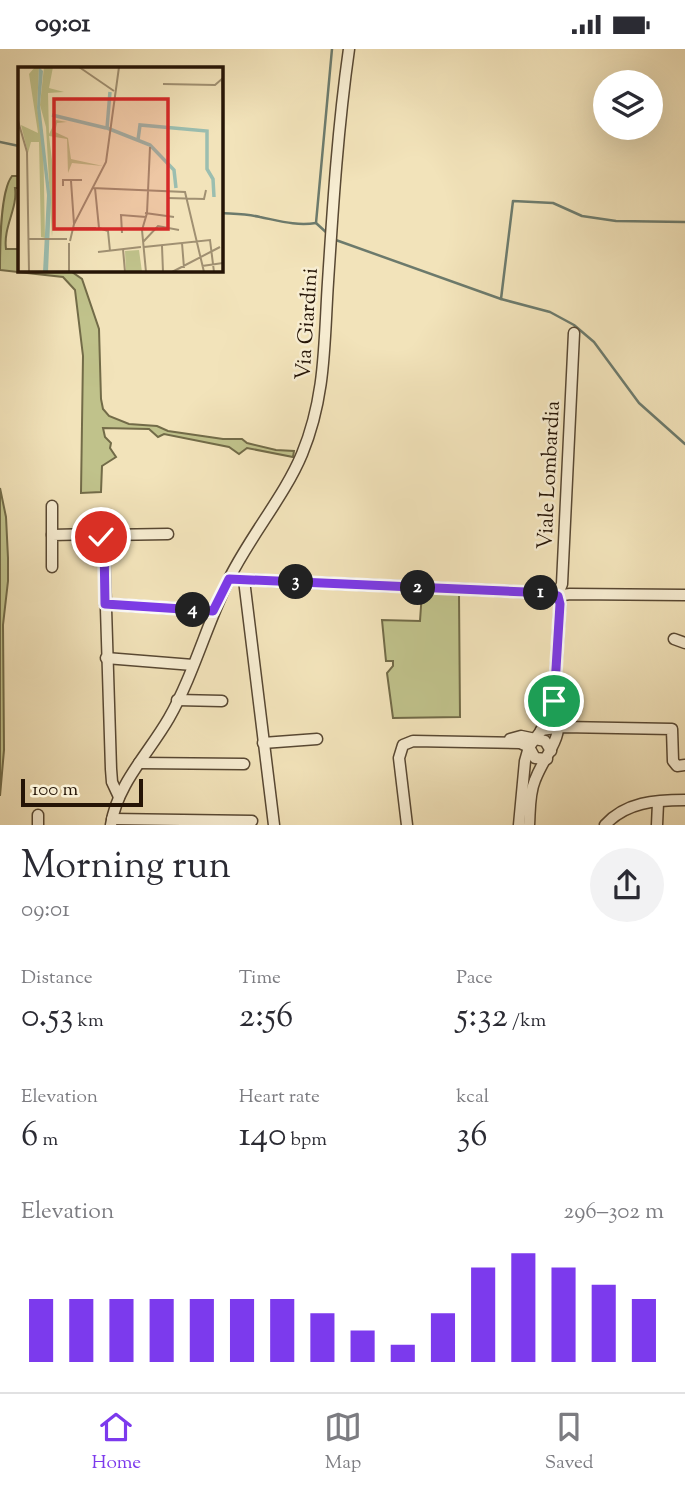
<!DOCTYPE html>
<html lang="en">
<head>
<meta charset="utf-8">
<style>
  :root { --surface:#fff; --page:#f2f2f3; --text:#2b2b33; --muted:#7c7c81; --line:#e1e1e2; --accent:#7c3aed }
  body { margin:0; font-family:"Sorts Mill Goudy",serif; background:var(--page); color:var(--text); height:100vh; display:flex; flex-direction:column; font-size:26px; white-space:nowrap }
  * { box-sizing:border-box; margin:0 }
  p { font-size:23px; color:var(--muted) }
  .icon { flex:none; width:38px; height:38px; fill:none; stroke:currentColor; stroke-width:2; stroke-linecap:round; stroke-linejoin:round }
  .map { position:relative; height:776px; overflow:hidden }
  .panel { display:flex; flex-direction:column; background:var(--surface); flex:1 }
  .panel>* { flex:none }
  .buttons { position:absolute; left:593px; top:21px; display:grid; gap:14px }
  .buttons a { display:grid; place-items:center; width:70px; height:70px; border-radius:50%; background:var(--surface); box-shadow:0 7px 28px #0002; font-size:35px }
  .scale { position:absolute; left:21px; bottom:18px; width:122px; box-sizing:border-box; padding-left:7px; border:4px solid #251406; border-top:0; font-size:19px; line-height:24px; white-space:nowrap; color:#251406; -webkit-text-stroke:5px #f7edd2; paint-order:stroke }
  .pin { position:absolute; display:grid; place-items:center; width:60px; height:60px; color:#fff; margin:-30px; border:4px solid #fff; border-radius:50%; box-shadow:0 2px 7px #0007 }
  .km { position:absolute; width:35px; height:35px; margin:-18px; border-radius:50%; background:#222; color:#fff; font-size:19px; line-height:35px; text-align:center }
  .round { display:grid; place-items:center; flex:none; width:74px; height:74px; border-radius:37px; background:var(--page) }
  .head { display:flex; align-items:center; justify-content:space-between; height:119px; padding:0 21px }
  h1 { font-size:38px; font-weight:600; line-height:52px }
  .stats { display:grid; grid-template-columns:repeat(3,1fr); gap:10px; height:119px; padding:7px 21px }
  .stats div { display:grid; align-content:center }
  .stats b { font-size:35px; font-weight:600 }
  .stats small { font-size:19px; font-weight:400 }
  .stats p { font-size:19px }
  .chart { height:196px; padding:14px 21px }
  .chart p { display:flex; justify-content:space-between }
  .chart svg { width:100%; height:126px; margin-top:7px; stroke:var(--accent); stroke-width:6 }
  .status { display:flex; justify-content:space-between; align-items:center; height:49px; padding:0 35px; background:var(--surface); direction:ltr }
  .status svg { height:19px; fill:currentColor }
  .menu { display:flex; justify-content:space-around; align-items:center; height:98px; border-top:2px solid var(--line); background:var(--surface); font-size:19px; color:var(--muted) }
  .menu a { display:grid; justify-items:center; gap:4px }
  .menu .selected { color:var(--accent) }
  .map>svg:first-child { display:block }
  .green { fill:#c0c28b; stroke:#726b48; stroke-width:2 }
  .lines { fill:none; stroke-linecap:round; stroke-linejoin:round }
  .stream { stroke:#6c7a6c; stroke-width:2.5 }
  .street-casing { stroke:#584833; stroke-width:13 }
  .street { stroke:#f7edd2; stroke-width:10 }
  .route-casing { stroke:#fff; stroke-width:14 }
  .route { stroke:#7c3aed; stroke-width:9 }
  .labels { text-anchor:middle; stroke-width:5; stroke-linejoin:round; paint-order:stroke }
  .street-label { font-size:21px; fill:#251406; stroke:#f7edd2 }
  .inset-river { fill:none; stroke:#9bbeb0; stroke-width:3.5 }
  .inset-road { fill:none; stroke:#a09072; stroke-width:2 }
  .view { fill:#d62828; fill-opacity:0.15; stroke:#d62828; stroke-width:3.5 }
  .inset-edge { fill:none; stroke:#251406; stroke-width:3.5 }
</style>
</head>
<body>
<div class="status"><b>09:01</b><svg viewBox="0 0 49 12"><path d="M0 12V9h3v3zM5 12V6h3v6zM10 12V3h3v9zM15 12V0h3v12zM26 1h20v11H26zM47 4h2v5h-2z"/></svg></div>
<div class="map">
<svg width="685" height="776" viewBox="0 0 685 776">
  <rect width="100%" height="100%" fill="#f2e3ba"/>
  <filter id="stains"><feTurbulence type="fractalNoise" baseFrequency=".00286" numOctaves="4"/><feColorMatrix values="0 0 0 0 .2 0 0 0 0 .09 0 0 0 0 .02 0 0 0 .5 -.17"/></filter>
  <radialGradient id="worn" r=".72"><stop offset=".6" stop-color="#630" stop-opacity="0"/><stop offset="1" stop-color="#630" stop-opacity=".3"/></radialGradient>
  <g class="green">
    <path d="M12,127H19V139H15C18,159 3,178 6,200H19V220L69,221L82,230L99,280L101,350L103,360L109,367L129,375L157,377L168,382L223,390H242L247,394L276,401L294,402L293,408L247,399L239,405L229,398L164,385L158,388L149,380L103,379L105,388L111,394L110,399L116,408L102,417L101,443L81,444L83,307L75,241L63,228L0,221C0,197 0,142 12,127Z"/>
    <polygon points="0,439 6,468 8,509 8,532 3,576 4,701 0,747"/>
    <polygon points="422,543 459,545 460,668 393,669 387,624 393,617 393,612 386,612 382,571 420,572"/>
  </g>
  <g class="lines">
    <g class="stream">
      <polyline points="0,93 19,97"/>
      <path d="M220,164C234,165 247,165 260,168C280,172 296,177 316,174"/>
      <polyline points="328,185 316,174 332,0"/>
      <polyline points="333,190 501,250 550,263 574,276 594,293 639,354 685,395"/>
      <polyline points="501,250 513,152 553,154 582,167 616,172 685,173"/>
    </g>
    <g class="street-casing">
      <g id="street">
        <polyline points="52,486 52,457"/>
        <polyline points="101,488 104,495 111,720 112,733 119,748"/>
        <polyline points="101,488 105,486 168,485"/>
        <polyline points="52,518 52,486 95,485 101,488"/>
        <polyline points="229,530 549,544 557,547 570,545 685,546"/>
        <polyline points="244,531 274,776"/>
        <polyline points="105,555 213,562"/>
        <polyline points="674,590 685,594"/>
        <polyline points="106,609 193,616"/>
        <polyline points="177,651 222,652"/>
        <polyline points="541,681 563,678 672,680 673,712 677,717 685,716"/>
        <polyline points="510,690 521,687 545,692 551,702"/>
        <polyline points="263,694 317,690"/>
        <polyline points="139,714 244,715"/>
        <polyline points="38,766 38,776"/>
        <polyline points="112,770 252,772"/>
        <path d="M111,776C117,735 149,704 169,669C194,625 207,574 230,528C251,486 285,446 302,405C326,347 324,293 328,233C333,155 338,77 349,0"/>
        <polyline points="407,776 399,709 403,696 413,692 520,694 529,698 535,709 547,710"/>
        <polyline points="519,776 525,712 529,698 546,675 554,652 560,555 557,547 562,535 574,284"/>
        <path d="M529,776C530,761 529,745 535,731C548,698 566,692 555,652"/>
        <path d="M605,776C626,753 655,751 685,751"/>
        <polyline points="657,776 658,754"/>
      </g>
    </g>
    <use href="#street" class="street"/>
  </g>
  <g class="lines">
    <g class="route-casing">
      <polyline id="route" points="101,488 104,495 105,555 213,562 229,530 549,544 558,547 560,555 554,652"/>
    </g>
    <use href="#route" class="route"/>
  </g>
  <g class="labels">
    <g class="street-label">
      <text transform="translate(306 275) rotate(-86)" y="7">Via Giardini</text>
      <text transform="translate(548 426) rotate(-87)" y="7">Viale Lombardia</text>
    </g>
  </g>
  <g transform="translate(18 18)">
    <rect width="205" height="205" fill="#f2e3ba"/>
    <path d="M17,0H21L19,41L25,66L27,171L23,170L21,75H13L10,86L3,58L20,66L11,7ZM26,0H35L31,21L46,25L30,26L31,67L38,53L49,55L39,56L37,65L50,71L53,92L85,99L54,96L50,106L49,72L31,69L37,117L34,170L28,60L22,38ZM121,183L124,205H108L107,184Z" fill="#c0c28b"/>
    <path d="M21,0L25,4L22,38L33,133L30,205H25L29,128L19,41Z" fill="#9bbeb0"/>
    <path class="inset-river" d="M92,25L89,61L132,78L156,103L158,121M34,48L88,61M120,73L122,58L189,64V102L195,112L196,130"/>
    <path class="inset-road" d="M61,0L96,24M204,13L205,38M145,17L197,18L205,11M0,54L9,85L11,205M53,114L56,157M45,119V113H64M74,121L167,125L186,205M77,121L81,161L90,164L92,184M149,131L186,132L188,123M127,146L156,150M55,161H78M104,166L103,148L128,150M10,172H49M52,174L56,157L88,95L101,0M125,175L140,159L161,163M164,176L166,201M144,179L145,205M126,180L192,173L196,205M105,182L107,205M80,185L123,180M184,199L205,196M51,205V176M128,205L124,163L129,146L132,80M154,205L202,180"/>
    <path class="view" d="M36,32H150V162H36Z"/>
    <rect width="205" height="205" class="inset-edge"/>
  </g>
  <rect width="100%" height="100%" filter="url(#stains)"/>
  <rect width="100%" height="100%" fill="url(#worn)"/>
</svg>
<div class="buttons">
<a><svg class="icon" aria-label="layers" viewBox="0 0 24 24"><path d="M12 4l9 5-9 5-9-5zM3 14l9 5 9-5"/></svg></a>
</div>
<div class="scale">100 m</div>
<div class="pin" style="left:554px;top:652px;background:#1e9e55"><svg class="icon" aria-label="arrive" viewBox="0 0 24 24"><path d="M6 21V4h12l-3 4 3 4H6"/></svg></div>
<div class="pin" style="left:101px;top:488px;background:#d93025"><svg class="icon" aria-label="check" viewBox="0 0 24 24"><path d="M5 12l5 5 9-10"/></svg></div>
<b class="km" style="left:541px;top:544px">1</b>
<b class="km" style="left:418px;top:539px">2</b>
<b class="km" style="left:296px;top:533px">3</b>
<b class="km" style="left:193px;top:561px">4</b>
</div>
<section class="panel">
<div class="head"><div><h1>Morning run</h1><p>09:01</p></div><a class="round"><svg class="icon" aria-label="share" viewBox="0 0 24 24"><path d="M12 15V3M7 8l5-5 5 5M5 13v7h14v-7"/></svg></a></div>
<div class="stats">
<div><p>Distance</p><b>0.53<small> km</small></b></div>
<div><p>Time</p><b>2:56</b></div>
<div><p>Pace</p><b>5:32<small> /km</small></b></div>
</div>
<div class="stats">
<div><p>Elevation</p><b>6<small> m</small></b></div>
<div><p>Heart rate</p><b>140<small> bpm</small></b></div>
<div><p>kcal</p><b>36</b></div>
</div>
<div class="chart"><p><span>Elevation</span>296–302 m</p>
<svg viewBox="0 0 160 44" preserveAspectRatio="none"><path d="M5 44V22M15 44V22M25 44V22M35 44V22M45 44V22M55 44V22M65 44V22M75 44V27M85 44V33M95 44V38M105 44V27M115 44V11M125 44V6M135 44V11M145 44V17M155 44V22"/></svg>
</div>
</section>
<nav class="menu">
<a class="selected"><svg class="icon" aria-label="home" viewBox="0 0 24 24"><path d="M3 11l9-7 9 7M6 9v11h12V9"/></svg>Home</a>
<a><svg class="icon" aria-label="map" viewBox="0 0 24 24"><path d="M3 6l6-2 6 2 6-2v14l-6 2-6-2-6 2zM9 4v14M15 6v14"/></svg>Map</a>
<a><svg class="icon" aria-label="saved" viewBox="0 0 24 24"><path d="M7 4h10v16l-5-4-5 4z"/></svg>Saved</a>
</nav>
</body>
</html>
